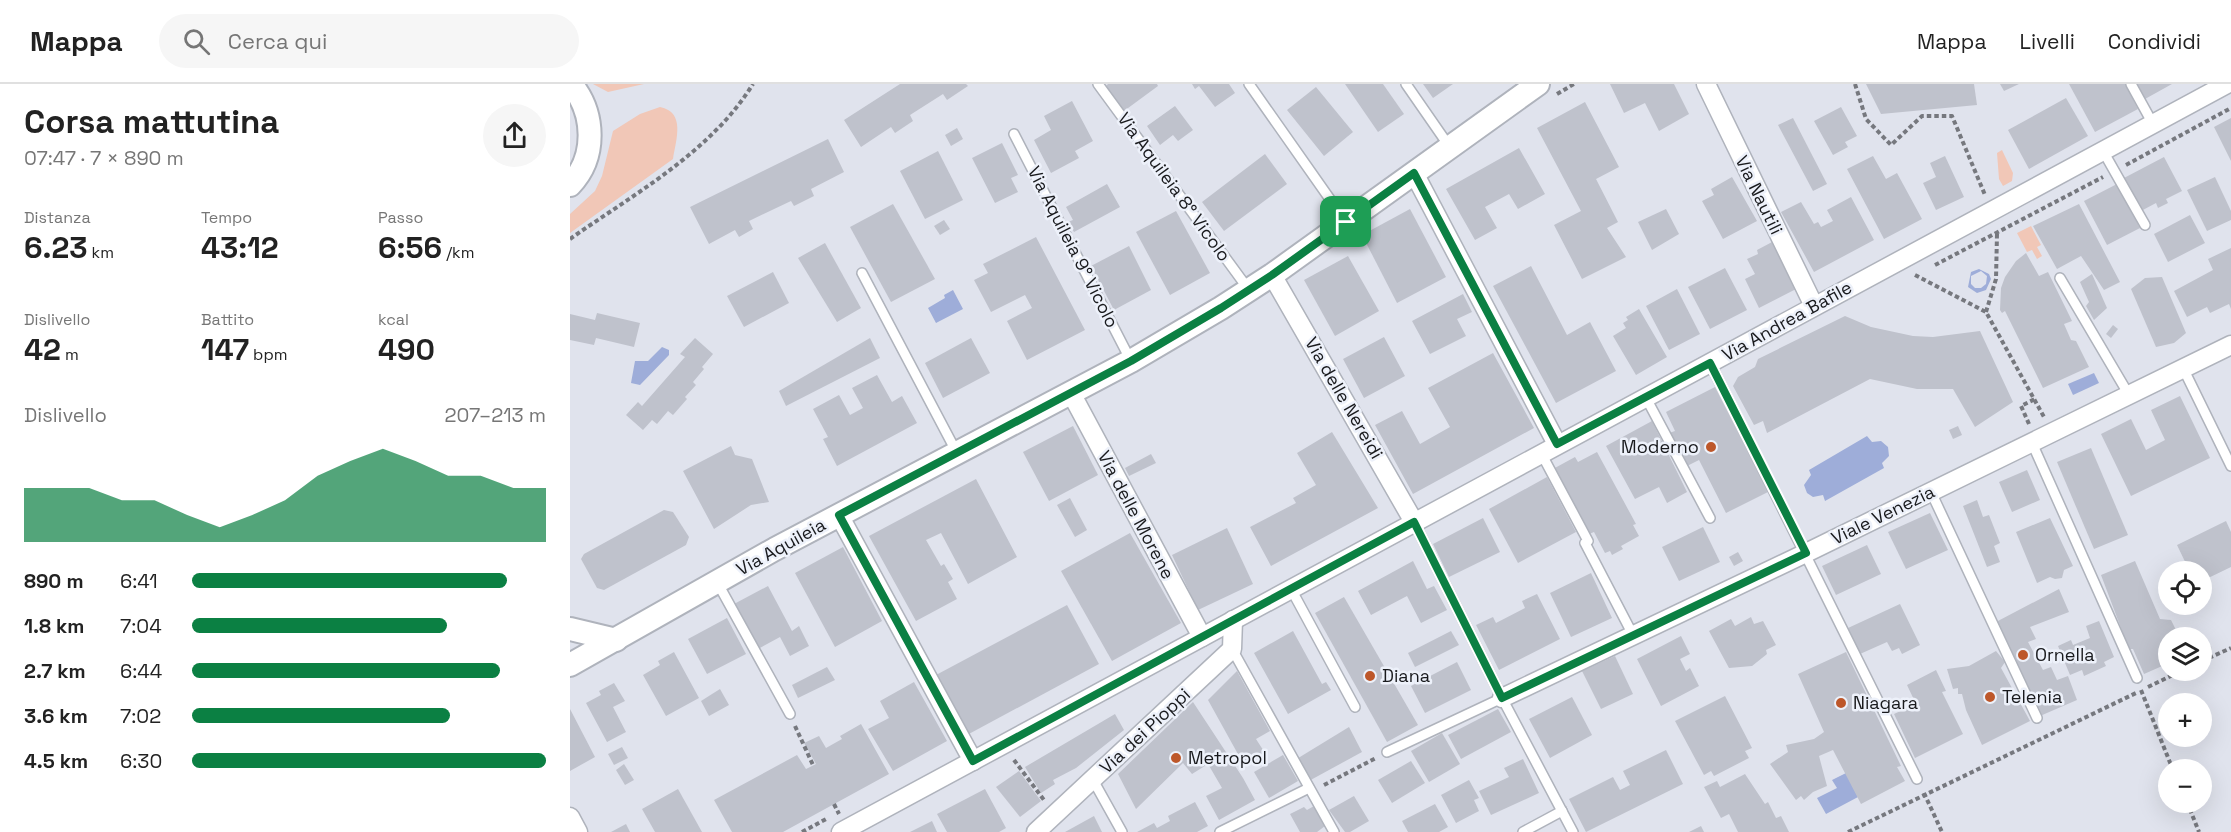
<!DOCTYPE html>
<html lang="it">
<head>
<meta charset="utf-8">
<style>
  :root { --surface:#fff; --page:#f6f6f6; --text:#222; --muted:#767676; --line:#e0e0e0; --accent:#0b8043 }
  body { margin:0; font-family:"Space Grotesk",sans-serif; background:var(--page); color:var(--text); height:100vh; display:flex; flex-direction:column; font-size:22px; white-space:nowrap }
  * { box-sizing:border-box; margin:0 }
  p { font-size:20px; color:var(--muted) }
  .icon { flex:none; width:33px; height:33px; fill:none; stroke:currentColor; stroke-width:2; stroke-linecap:round; stroke-linejoin:round }
  .map { position:relative; flex:1; overflow:hidden }
  .sheet { display:flex; flex-direction:column; background:var(--surface); width:570px }
  .sheet>* { flex:none }
  .tools { position:absolute; left:1588px; top:477px; display:grid; gap:12px }
  .tools a { display:grid; place-items:center; width:54px; height:54px; border-radius:50%; background:var(--surface); box-shadow:0 6px 24px #0002; font-size:30px }
  .pin { position:absolute; display:grid; place-items:center; width:51px; height:51px; color:#fff; margin:-26px; border-radius:12px; box-shadow:0 3px 9px #0006 }
  .round { display:grid; place-items:center; flex:none; width:63px; height:63px; border-radius:32px; background:var(--page) }
  .overview { display:flex; align-items:center; justify-content:space-between; height:102px; padding:0 24px }
  h1 { font-size:33px; font-weight:700; line-height:45px }
  .stats { display:grid; grid-template-columns:repeat(3,1fr); gap:9px; height:102px; padding:6px 24px }
  .stats div { display:grid; align-content:center }
  .stats b { font-size:30px; font-weight:700 }
  .stats small { font-size:16px; font-weight:400 }
  .stats p { font-size:16px }
  .chart { height:168px; padding:12px 24px }
  .chart p { display:flex; justify-content:space-between }
  .chart svg { width:100%; height:108px; margin-top:6px; fill:var(--accent); opacity:.7 }
  ul { padding:0 24px; list-style:none; font-size:20px }
  li { display:grid; grid-template-columns:96px 72px 1fr; align-items:center; height:45px }
  li i { height:15px; border-radius:8px; background:var(--accent) }
  header { display:flex; align-items:center; gap:36px; box-sizing:border-box; height:84px; padding:0 30px; background:var(--surface); border-bottom:2px solid var(--line) }
  header strong { font-size:28px }
  nav { display:flex; gap:33px; margin-inline-start:auto; font-size:21px }
  .search { width:420px; height:54px; background:var(--page); display:flex; align-items:center; gap:15px; box-sizing:border-box; padding:0 21px; border-radius:33px; color:var(--muted); font-size:22px }
  main { display:flex; flex:1; min-height:0 }
  .map>svg:first-child { display:block }
  .green { fill:#f1c7b7 }
  .water { fill:#9eadd9; fill-rule:evenodd }
  .building { fill:#bfc2cc }
  .lines { fill:none; stroke-linecap:round; stroke-linejoin:round }
  .service-casing { stroke:#afb3bc; stroke-width:12 }
  .minor-casing { stroke:#afb3bc; stroke-width:21 }
  .tertiary-casing { stroke:#afb3bc; stroke-width:26 }
  .path { stroke:#76787e; stroke-width:4; stroke-dasharray:4.5 3; stroke-linecap:butt }
  .service { stroke:#fff; stroke-width:9 }
  .minor { stroke:#fff; stroke-width:18 }
  .tertiary { stroke:#fff; stroke-width:22 }
  .route-casing { stroke:#fff; stroke-width:12 }
  .route { stroke:#0b8043; stroke-width:8 }
  .poi-dot { fill:#bd572a; stroke:#edf1fa; stroke-width:2 }
  .labels { text-anchor:middle; stroke-width:5; stroke-linejoin:round; paint-order:stroke }
  .street-label { font-size:18px; fill:#191a1d; stroke:#edf1fa }
  .poi-label { font-size:18px; fill:#191a1d; stroke:#edf1fa; text-anchor:start }
</style>
</head>
<body>
<header>
<strong>Mappa</strong>
<div class="search"><svg class="icon" aria-label="search" viewBox="0 0 24 24"><circle cx="10" cy="10" r="6"/><path d="M15 15l6 6"/></svg>Cerca qui</div>
<nav><a>Mappa</a><a>Livelli</a><a>Condividi</a></nav>
</header>
<main>
<section class="sheet">
<div class="overview"><div><h1>Corsa mattutina</h1><p>07:47 · 7 × 890 m</p></div><a class="round"><svg class="icon" aria-label="share" viewBox="0 0 24 24"><path d="M12 15V3M7 8l5-5 5 5M5 13v7h14v-7"/></svg></a></div>
<div class="stats">
<div><p>Distanza</p><b>6.23<small> km</small></b></div>
<div><p>Tempo</p><b>43:12</b></div>
<div><p>Passo</p><b>6:56<small> /km</small></b></div>
</div>
<div class="stats">
<div><p>Dislivello</p><b>42<small> m</small></b></div>
<div><p>Battito</p><b>147<small> bpm</small></b></div>
<div><p>kcal</p><b>490</b></div>
</div>
<div class="chart"><p><span>Dislivello</span>207–213 m</p>
<svg viewBox="0 0 160 44" preserveAspectRatio="none"><path d="M0 44V22L10 22L20 22L30 27L40 27L50 33L60 38L70 33L80 27L90 17L100 11L110 6L120 11L130 17L140 17L150 22L160 22V44z"/></svg>
</div>
<ul>
<li><b>890 m</b>6:41<i style="width:89%"></i></li>
<li><b>1.8 km</b>7:04<i style="width:72%"></i></li>
<li><b>2.7 km</b>6:44<i style="width:87%"></i></li>
<li><b>3.6 km</b>7:02<i style="width:73%"></i></li>
<li><b>4.5 km</b>6:30<i style="width:100%"></i></li>
</ul>
</section>
<div class="map">
<svg width="1661" height="748" viewBox="0 0 1661 748">
  <rect width="100%" height="100%" fill="#e0e3ed"/>
  <g class="green">
    <polygon points="23,0 74,0 38,8"/>
    <path d="M90,23C116,28 106,56 103,75L0,149V130L25,107L32,92L43,47L70,30Z"/>
    <polygon points="1432,66 1443,89 1442,97 1433,102 1429,95 1427,69"/>
    <polygon points="1461,142 1471,161 1467,163 1472,172 1467,175 1462,166 1457,168 1447,149"/>
  </g>
  <g class="water">
    <path d="M1409,185L1419,190L1421,195L1416,206L1407,209L1398,203L1401,188ZM1411,187L1417,192L1416,200L1411,204H1405L1401,200V192Z"/>
    <polygon points="383,206 393,225 366,239 358,224 375,214 374,211"/>
    <polygon points="92,263 99,266 99,271 70,301 61,299 65,277 78,277"/>
    <polygon points="1524,289 1529,299 1503,311 1498,300"/>
    <polygon points="1297,352 1302,358 1311,357 1318,363 1319,372 1312,379 1314,384 1255,417 1253,411 1243,413 1237,409 1234,401 1241,391 1239,386"/>
    <polygon points="1276,689 1288,713 1256,730 1247,714 1267,704 1262,696"/>
  </g>
  <g class="building">
    <polygon points="330,0 396,0 398,2 377,16 373,10 340,31 343,37 325,49 321,43 291,63 274,36"/>
    <polygon points="538,0 587,0 588,2 554,27 536,2"/>
    <polygon points="622,0 659,0 665,9 645,23 629,2 625,5"/>
    <polygon points="775,0 813,0 834,30 808,48"/>
    <polygon points="853,0 883,0 863,14"/>
    <polygon points="1040,0 1104,0 1119,30 1089,47 1075,19 1054,29"/>
    <polygon points="1296,0 1404,0 1407,21 1311,30"/>
    <polygon points="1430,0 1449,0 1434,7"/>
    <polygon points="1499,0 1555,0 1568,25 1525,48"/>
    <polygon points="1567,0 1602,0 1575,15"/>
    <polygon points="746,3 783,48 754,72 717,26"/>
    <polygon points="1496,14 1518,52 1459,85 1438,46"/>
    <polygon points="502,17 523,57 505,67 509,74 481,89 464,56 481,46 474,32"/>
    <polygon points="1015,18 1049,83 1026,95 1048,138 1037,144 1056,173 1012,195 984,141 1011,127 967,44"/>
    <polygon points="605,22 623,46 608,57 603,51 590,61 577,42"/>
    <polygon points="1271,23 1287,52 1275,58 1278,63 1263,71 1244,37"/>
    <polygon points="1223,34 1257,100 1243,107 1208,41"/>
    <polygon points="1661,34 1661,77 1644,43"/>
    <polygon points="387,44 393,55 381,62 375,51"/>
    <polygon points="258,55 274,88 241,105 244,112 224,122 221,117 179,137 183,145 169,153 165,146 139,160 120,123"/>
    <polygon points="432,59 448,91 441,94 448,108 425,119 402,74"/>
    <polygon points="949,64 975,110 948,125 939,110 915,123 927,144 905,156 876,105"/>
    <polygon points="368,67 393,116 355,135 330,87"/>
    <polygon points="695,70 717,100 654,147 632,118"/>
    <polygon points="1303,72 1316,95 1327,89 1352,135 1314,155 1277,85"/>
    <polygon points="1375,72 1394,113 1366,126 1353,99 1366,93 1360,79"/>
    <polygon points="1594,73 1612,107 1596,115 1598,119 1588,124 1586,119 1571,127 1554,94"/>
    <polygon points="1162,93 1187,137 1153,155 1132,117 1144,111 1141,105"/>
    <polygon points="1645,93 1661,127 1661,136 1637,147 1617,106"/>
    <polygon points="537,100 550,123 504,148 498,138 503,136 496,123"/>
    <polygon points="1547,100 1570,144 1537,161 1514,117"/>
    <polygon points="1281,113 1304,156 1244,188 1211,128 1231,118 1244,140 1248,138 1251,143 1263,137 1257,126"/>
    <polygon points="323,120 365,195 321,218 280,143"/>
    <polygon points="1509,120 1550,198 1534,206 1511,172 1487,185 1463,142"/>
    <polygon points="840,125 876,193 827,219 792,151"/>
    <polygon points="1096,125 1109,150 1082,166 1068,138"/>
    <polygon points="606,127 640,189 600,211 566,148"/>
    <polygon points="1620,131 1635,159 1598,178 1584,150"/>
    <polygon points="374,136 380,145 370,151 364,142"/>
    <polygon points="466,153 515,246 457,276 437,237 462,224 455,211 421,228 404,196 418,189 413,180"/>
    <polygon points="1204,157 1228,204 1189,224 1175,195 1185,190 1177,175 1188,170 1187,166"/>
    <polygon points="255,159 291,224 267,238 228,174"/>
    <polygon points="559,162 581,206 544,226 521,182"/>
    <polygon points="1661,164 1661,225 1659,220 1640,229 1637,223 1617,233 1604,207 1643,186 1638,175"/>
    <polygon points="1456,169 1469,192 1478,188 1502,237 1494,240 1501,256 1506,257 1519,283 1473,304 1435,227 1432,229 1430,226 1431,204 1435,193 1446,177"/>
    <polygon points="778,172 809,227 765,252 734,196"/>
    <polygon points="961,182 997,251 1020,238 1046,287 986,319 923,202"/>
    <polygon points="1155,184 1177,226 1140,245 1118,203"/>
    <polygon points="203,188 219,219 174,243 157,212"/>
    <polygon points="1522,190 1537,224 1524,236 1516,222 1519,218 1510,198"/>
    <polygon points="1592,193 1616,249 1604,259 1586,263 1561,205 1575,194"/>
    <polygon points="1107,205 1130,250 1099,266 1076,222"/>
    <polygon points="893,210 902,228 887,235 896,252 860,270 842,237"/>
    <polygon points="1069,225 1097,273 1066,291 1043,252 1056,244 1053,239 1058,236 1056,233"/>
    <polygon points="27,229 70,239 64,263 26,254 24,261 0,256 0,230 25,236"/>
    <polygon points="1275,232 1301,243 1343,252 1363,253 1410,247 1443,318 1405,343 1383,305 1347,305 1300,295 1197,349 1193,337 1184,341 1163,302 1168,293 1185,283 1188,275"/>
    <polygon points="1543,241 1548,245 1541,254 1536,250"/>
    <polygon points="814,253 835,292 794,314 773,275"/>
    <polygon points="125,254 143,270 132,283 134,285 123,298 126,301 115,313 117,315 103,331 98,327 87,340 82,336 73,346 56,331 68,318 72,322 115,273 110,270"/>
    <polygon points="300,254 310,274 216,322 209,307"/>
    <polygon points="401,254 420,289 373,314 355,279"/>
    <polygon points="923,269 964,344 843,410 805,341 832,327 850,360 880,343 858,304"/>
    <polygon points="307,291 322,318 332,312 347,339 267,382 253,355 258,353 243,325 269,311 280,331 293,324 282,304"/>
    <polygon points="1145,303 1198,408 1156,429 1129,376 1117,382 1099,349 1105,347 1096,328"/>
    <polygon points="1610,312 1640,374 1561,412 1531,350 1561,335 1576,366 1595,356 1581,326"/>
    <polygon points="1082,337 1117,408 1097,419 1089,403 1065,415 1036,362"/>
    <polygon points="503,342 528,391 479,417 453,368"/>
    <polygon points="1388,342 1392,351 1383,355 1379,346"/>
    <polygon points="762,348 808,424 701,482 680,443 726,419 723,414 746,401 727,369"/>
    <polygon points="161,362 165,371 182,375 199,418 181,421 144,445 113,387"/>
    <polygon points="1521,364 1558,451 1524,465 1487,378"/>
    <polygon points="1027,368 1066,440 1063,441 1069,452 1051,462 1053,465 1042,471 1040,467 1035,469 1024,448 1019,450 983,385 1005,373 1008,378"/>
    <polygon points="581,370 586,379 559,392 555,384"/>
    <polygon points="1457,386 1470,416 1442,428 1429,398"/>
    <polygon points="977,393 1006,448 948,479 919,425"/>
    <polygon points="406,395 447,473 398,500 371,449 356,456 371,482 374,480 383,495 378,498 387,515 346,537 299,452"/>
    <polygon points="500,414 517,446 505,453 487,421"/>
    <polygon points="1407,416 1413,433 1419,431 1430,459 1424,462 1430,478 1417,483 1393,422"/>
    <polygon points="94,426 103,428 119,453 116,461 34,506 27,504 11,475 14,470"/>
    <polygon points="1360,429 1378,466 1336,485 1318,448"/>
    <polygon points="913,434 930,468 879,493 863,460"/>
    <polygon points="1480,434 1503,482 1494,486 1492,494 1485,495 1480,493 1467,499 1446,448"/>
    <polygon points="1656,437 1661,448 1661,483 1632,497 1632,488 1620,488 1607,461"/>
    <polygon points="1133,443 1150,478 1109,497 1092,463"/>
    <polygon points="657,444 683,500 628,526 602,471"/>
    <polygon points="560,449 611,539 542,577 491,487"/>
    <polygon points="1297,461 1311,490 1266,511 1252,482"/>
    <polygon points="273,463 312,537 265,563 225,489"/>
    <polygon points="1168,468 1173,477 1164,482 1159,473"/>
    <polygon points="843,477 857,505 864,502 877,526 851,539 837,512 801,531 788,507"/>
    <polygon points="1565,477 1590,535 1601,536 1610,554 1599,554 1599,579 1574,590 1563,565 1556,565 1553,558 1554,552 1531,491"/>
    <polygon points="1021,489 1042,534 1001,553 980,509"/>
    <polygon points="198,502 222,547 229,542 239,562 220,572 210,553 188,565 164,520"/>
    <polygon points="1489,505 1499,528 1460,543 1466,555 1458,558 1473,586 1481,583 1487,596 1498,592 1507,616 1470,632 1426,538"/>
    <polygon points="967,510 990,555 929,586 906,541 923,533 926,539 955,524 952,517"/>
    <polygon points="774,513 848,641 817,658 745,529"/>
    <polygon points="1330,520 1350,561 1332,570 1329,564 1322,567 1317,558 1290,570 1278,544"/>
    <polygon points="497,521 529,580 397,651 366,591"/>
    <polygon points="1181,533 1184,540 1193,537 1206,561 1196,566 1197,570 1182,582 1159,584 1139,547 1161,535 1165,542"/>
    <polygon points="157,534 176,570 137,590 118,555"/>
    <polygon points="1529,537 1544,573 1534,578 1536,582 1514,592 1512,586 1500,591 1488,562 1501,556 1503,561 1520,554 1516,542"/>
    <polygon points="723,547 752,600 756,598 761,606 718,630 684,569"/>
    <polygon points="881,547 889,561 845,583 838,569"/>
    <polygon points="1111,552 1120,570 1110,575 1116,587 1120,584 1129,602 1091,622 1067,575"/>
    <polygon points="1641,562 1642,566 1633,570 1632,566"/>
    <polygon points="1426,567 1435,578 1431,584 1460,637 1412,661 1396,626 1392,610 1388,610 1388,604 1383,605 1377,585 1399,582"/>
    <polygon points="104,568 129,614 96,632 73,591 90,581 88,577"/>
    <polygon points="1276,568 1331,682 1327,683 1335,697 1291,720 1263,666 1249,672 1257,702 1243,708 1234,716 1231,712 1226,716 1200,680 1218,668 1216,661 1244,655 1254,648 1228,590"/>
    <polygon points="1045,572 1063,610 1031,625 1012,587"/>
    <polygon points="887,578 901,606 855,629 841,602"/>
    <polygon points="257,583 265,596 228,614 222,601"/>
    <polygon points="1366,586 1376,607 1372,608 1393,650 1345,674 1324,630 1346,620 1337,601"/>
    <polygon points="667,587 700,647 686,655 695,669 674,681 638,616"/>
    <polygon points="344,598 377,657 323,687 298,645 319,634 310,617"/>
    <polygon points="44,599 55,617 43,623 56,648 37,658 16,619 31,611 29,607"/>
    <polygon points="150,605 159,621 139,632 131,617"/>
    <polygon points="1155,612 1182,664 1175,667 1179,674 1144,692 1141,687 1134,691 1105,637"/>
    <polygon points="1002,613 1022,651 980,674 959,635"/>
    <polygon points="623,618 673,694 685,716 649,736 636,712 652,704 638,680 622,690 613,679 566,725 548,690"/>
    <polygon points="0,625 25,673 0,687"/>
    <polygon points="928,625 941,648 891,675 878,651"/>
    <polygon points="545,630 554,646 506,684 483,696 485,700 471,709 455,683"/>
    <polygon points="291,640 319,690 213,748 162,748 144,716 227,671 236,685 246,680 234,659 249,652 256,664 272,655 270,652"/>
    <polygon points="779,643 792,668 737,698 725,676"/>
    <polygon points="872,649 890,680 859,698 841,667"/>
    <polygon points="52,663 58,674 44,681 38,670"/>
    <polygon points="1096,666 1113,700 1016,748 999,715 1043,693 1050,706 1060,701 1053,687"/>
    <polygon points="713,671 728,697 699,714 684,688"/>
    <polygon points="953,675 969,709 921,731 909,707 939,693 934,684"/>
    <polygon points="841,677 855,699 822,719 808,696"/>
    <polygon points="54,680 64,696 55,701 46,686"/>
    <polygon points="449,687 471,717 450,733 426,703"/>
    <polygon points="1175,690 1195,720 1198,718 1206,734 1211,732 1219,748 1168,748 1159,730 1151,734 1134,703 1147,697 1150,703"/>
    <polygon points="899,696 909,714 904,716 909,727 886,739 871,711"/>
    <polygon points="108,705 132,748 85,748 72,725"/>
    <polygon points="415,705 436,744 429,748 377,748 367,730"/>
    <polygon points="784,712 799,737 780,748 775,748 759,726"/>
    <polygon points="625,718 638,742 627,748 567,748 584,739 587,744 600,737 598,732"/>
    <polygon points="865,720 878,743 869,748 838,748 832,737"/>
    <polygon points="744,722 755,742 747,748 730,748 720,730 734,723 737,726"/>
    <polygon points="524,732 532,748 495,748"/>
    <polygon points="362,737 367,748 340,748"/>
    <polygon points="56,740 60,748 41,748"/>
    <polygon points="1131,742 1134,748 1119,748"/>
  </g>
  <g class="lines">
    <g class="service-casing">
      <g id="service">
        <polyline points="528,0 679,206"/>
        <polyline points="679,0 776,138"/>
        <polyline points="836,0 879,62"/>
        <polyline points="1561,0 1583,40"/>
        <polyline points="444,50 561,277"/>
        <polyline points="1533,67 1575,141"/>
        <polyline points="292,189 387,369"/>
        <polyline points="1490,194 1559,311"/>
        <polyline points="1140,279 1347,695"/>
        <polyline points="1613,284 1661,382"/>
        <polyline points="1075,312 1140,434"/>
        <polyline points="1462,359 1567,594"/>
        <polyline points="971,369 1018,457 1015,459 1063,551"/>
        <polyline points="1361,408 1467,634"/>
        <polyline points="844,438 932,614 1003,748"/>
        <polyline points="147,498 220,630"/>
        <polyline points="721,505 785,623"/>
        <polyline points="662,565 764,748"/>
        <polyline points="817,668 932,614"/>
        <polyline points="523,696 552,748"/>
        <polyline points="650,748 739,704"/>
        <polyline points="953,748 992,727"/>
      </g>
    </g>
    <g class="minor-casing">
      <g id="minor">
        <polyline points="1136,0 1244,222"/>
        <polyline points="844,89 987,360"/>
        <polyline points="702,191 844,438"/>
        <polyline points="501,309 632,553"/>
        <polyline points="269,431 403,677"/>
        <polyline points="932,614 1236,469 1661,261"/>
        <polyline points="0,733 8,748"/>
        <polyline points="271,748 1657,0"/>
        <polyline points="466,748 662,565 663,536"/>
      </g>
    </g>
    <g class="tertiary-casing">
      <g id="tertiary">
        <path d="M0,101C27,73 25,29 1,0"/>
        <polyline points="0,545 46,556"/>
        <polyline points="0,581 205,465 561,277 651,224 702,191 968,0"/>
      </g>
    </g>
    <g class="path">
      <polyline points="1285,0 1296,35 1321,61 1352,32 1382,32 1415,111"/>
      <polyline points="987,10 1004,0"/>
      <polyline points="1556,81 1661,24"/>
      <path d="M0,155C64,110 141,68 183,0"/>
      <polyline points="1365,181 1533,93"/>
      <polyline points="1345,191 1416,228 1474,333"/>
      <polyline points="1416,228 1426,195 1427,150"/>
      <polyline points="1459,340 1451,322 1465,315"/>
      <polyline points="1632,577 1661,564"/>
      <polyline points="1578,603 1613,586"/>
      <polyline points="1571,606 1603,686"/>
      <polyline points="225,642 243,681"/>
      <polyline points="444,676 474,716"/>
      <polyline points="754,701 806,674"/>
      <polyline points="1354,709 1372,748"/>
      <polyline points="1617,718 1629,748"/>
      <polyline points="264,720 269,730"/>
      <polyline points="232,748 258,734"/>
      <polyline points="1278,748 1566,609"/>
    </g>
    <use href="#service" class="service"/>
    <use href="#minor" class="minor"/>
    <use href="#tertiary" class="tertiary"/>
  </g>
  <g class="lines">
    <g class="route-casing">
      <polygon id="route" points="844,89 987,360 1140,279 1236,469 932,614 844,438 403,677 269,431 561,277 651,224 702,191"/>
    </g>
    <use href="#route" class="route"/>
  </g>
  <g class="poi-dot">
    <circle cx="1141" cy="363" r="6"/>
    <circle cx="1453" cy="571" r="6"/>
    <circle cx="800" cy="592" r="6"/>
    <circle cx="1420" cy="613" r="6"/>
    <circle cx="1271" cy="619" r="6"/>
    <circle cx="606" cy="674" r="6"/>
  </g>
  <g class="labels">
    <g class="street-label">
      <text transform="translate(604 103) rotate(54)" y="6">Via Aquileia 8° Vicolo</text>
      <text transform="translate(1189 111) rotate(64)" y="6">Via Nautili</text>
      <text transform="translate(503 163) rotate(63)" y="6">Via Aquileia 9° Vicolo</text>
      <text transform="translate(1217 237) rotate(-29)" y="6">Via Andrea Bafile</text>
      <text transform="translate(774 314) rotate(60)" y="6">Via delle Nereidi</text>
      <text transform="translate(566 431) rotate(62)" y="6">Via delle Morene</text>
      <text transform="translate(1313 431) rotate(-26)" y="6">Viale Venezia</text>
      <text transform="translate(211 463) rotate(-29)" y="6">Via Aquileia</text>
      <text transform="translate(575 647) rotate(-43)" y="6">Via dei Pioppi</text>
    </g>
    <g class="poi-label">
      <text x="1129" y="369" text-anchor="end">Moderno</text>
      <text x="1465" y="577">Ornella</text>
      <text x="812" y="598">Diana</text>
      <text x="1432" y="619">Telenia</text>
      <text x="1283" y="625">Niagara</text>
      <text x="618" y="680">Metropol</text>
    </g>
  </g>
</svg>
<div class="tools">
<a><svg class="icon" aria-label="locate" viewBox="0 0 24 24"><circle cx="12" cy="12" r="6"/><path d="M12 2v4M12 18v4M2 12h4M18 12h4"/></svg></a>
<a><svg class="icon" aria-label="layers" viewBox="0 0 24 24"><path d="M12 4l9 5-9 5-9-5zM3 14l9 5 9-5"/></svg></a>
<a>+</a>
<a>−</a>
</div>
<div class="pin" style="left:776px;top:138px;background:#1e9e55"><svg class="icon" aria-label="arrive" viewBox="0 0 24 24"><path d="M6 21V4h12l-3 4 3 4H6"/></svg></div>
</div>
</main>
</body>
</html>
